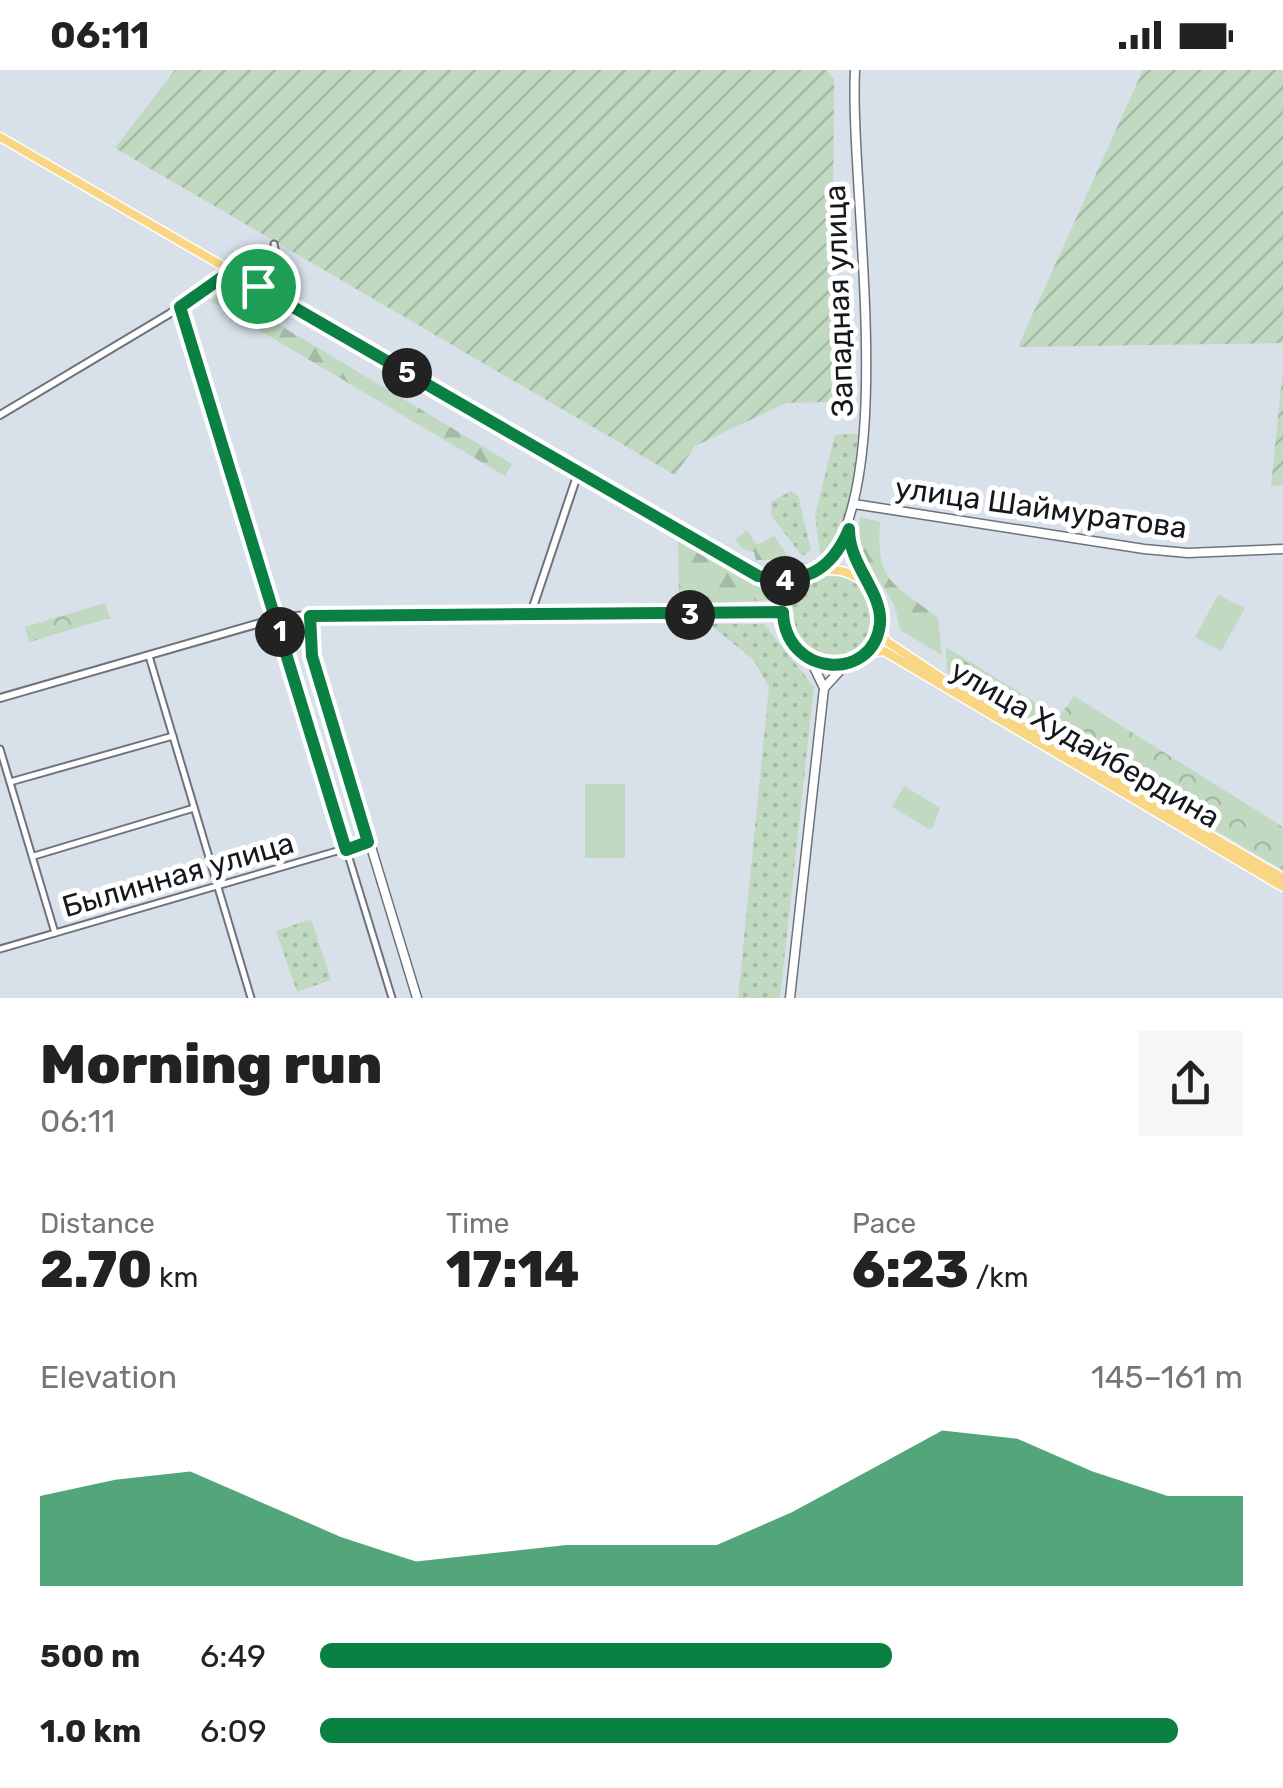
<!DOCTYPE html>
<html lang="en">
<head>
<meta charset="utf-8">
<style>
  :root { --surface:#fff; --page:#f6f6f6; --text:#222; --muted:#767676; --accent:#0b8043 }
  body { margin:0; font-family:Rubik,sans-serif; background:var(--page); color:var(--text); height:100vh; display:flex; flex-direction:column; font-size:38px; white-space:nowrap }
  * { box-sizing:border-box; margin:0 }
  p { font-size:32px; color:var(--muted) }
  .icon { flex:none; width:55px; height:55px; fill:none; stroke:currentColor; stroke-width:2; stroke-linecap:round; stroke-linejoin:round }
  .map { position:relative; height:928px; overflow:hidden }
  .side { display:flex; flex-direction:column; background:var(--surface); flex:1 }
  .side>* { flex:none }
  .pin { position:absolute; display:grid; place-items:center; width:85px; height:85px; color:#fff; margin:-42px; border:5px solid #fff; border-radius:50%; box-shadow:0 2px 10px #0007 }
  .km { position:absolute; width:50px; height:50px; margin:-25px; border-radius:50%; background:#222; color:#fff; font-size:28px; line-height:50px; text-align:center }
  .round { display:grid; place-items:center; flex:none; width:105px; height:105px; border-radius:0px; background:var(--page) }
  .head { display:flex; align-items:center; justify-content:space-between; height:170px; padding:0 40px }
  h1 { font-size:55px; font-weight:800; line-height:75px }
  .figures { display:grid; grid-template-columns:repeat(3,1fr); gap:15px; height:170px; padding:10px 40px }
  .figures div { display:grid; align-content:center }
  .figures b { font-size:50px; font-weight:800 }
  .figures small { font-size:28px; font-weight:400 }
  .figures p { font-size:28px }
  .chart { height:280px; padding:20px 40px }
  .chart p { display:flex; justify-content:space-between }
  .chart svg { width:100%; height:180px; margin-top:10px; fill:var(--accent); opacity:.7 }
  ul { padding:0 40px; list-style:none; font-size:32px }
  li { display:grid; grid-template-columns:160px 120px 1fr; align-items:center; height:75px }
  li i { height:25px; border-radius:12px; background:var(--accent) }
  .status { display:flex; justify-content:space-between; align-items:center; height:70px; padding:0 50px; background:var(--surface); direction:ltr }
  .status svg { height:28px; fill:currentColor }
  .map>svg:first-child { display:block }
  .grass { fill:url(#grass-dots) }
  .forest { fill:url(#forest-firs) }
  .park { fill:url(#park-crowns) }
  .garden { fill:url(#garden-furrows) }
  .pitch { fill:#c0d9c0 }
  .lines { fill:none; stroke-linecap:round; stroke-linejoin:round }
  .minor-casing { stroke:#6c737c; stroke-width:9 }
  .tertiary-casing { stroke:#6c737c; stroke-width:10 }
  .secondary-casing { stroke:#6c737c; stroke-width:11 }
  .primary-casing { stroke:#fff; stroke-width:11 }
  .minor { stroke:#fff; stroke-width:5 }
  .tertiary { stroke:#fff; stroke-width:6 }
  .secondary { stroke:#fff; stroke-width:8 }
  .primary { stroke:#f8d683; stroke-width:8 }
  .route-casing { stroke:#fff; stroke-width:20 }
  .route { stroke:#0b8043; stroke-width:12 }
  .labels { text-anchor:middle; stroke-width:10; stroke-linejoin:round; paint-order:stroke }
  .street-label { font-size:30px; fill:#15181c; stroke:#fff }
</style>
</head>
<body>
<div class="status"><b>06:11</b><svg viewBox="0 0 49 12"><path d="M0 12V9h3v3zM5 12V6h3v6zM10 12V3h3v9zM15 12V0h3v12zM26 1h20v11H26zM47 4h2v5h-2z"/></svg></div>
<div class="map">
<svg width="1283" height="928" viewBox="0 0 1283 928">
  <defs>
    <pattern id="grass-dots" width="8" height="8" patternUnits="userSpaceOnUse" patternTransform="scale(2.5)"><rect width="8" height="8" fill="#c0d9c0"/><path d="M2 2h.1M6 6h.1" fill="none" stroke="#a4baa4" stroke-width="1.8" stroke-linecap="round"/></pattern>
    <pattern id="forest-firs" width="22" height="20" patternUnits="userSpaceOnUse" patternTransform="scale(2.5)"><rect width="22" height="20" fill="#c0d9c0"/><path d="M5 1l3.5 6h-7zM16 11l3.5 6h-7z" fill="#a4baa4"/></pattern>
    <pattern id="park-crowns" width="20" height="18" patternUnits="userSpaceOnUse" patternTransform="scale(2.5)"><rect width="20" height="18" fill="#c0d9c0"/><path d="M2 6a3 3 0 1 1 6 0M12 15a3 3 0 1 1 6 0" fill="none" stroke="#a4baa4"/></pattern>
    <pattern id="garden-furrows" width="10" height="10" patternUnits="userSpaceOnUse" patternTransform="scale(2.5)"><rect width="10" height="10" fill="#c0d9c0"/><path d="M-1 1l2-2M0 10L10 0M9 11l2-2" fill="none" stroke="#a4baa4"/></pattern>
  </defs>
  <rect width="100%" height="100%" fill="#d8e0ea"/>
  <g class="grass">
    <path d="M858,364C853,400 855,469 821,489L815,446L835,365Z"/>
    <polygon points="791,421 798,426 811,480 802,486 771,445 771,432"/>
    <circle cx="832" cy="548" r="42"/>
    <polygon points="709,554 764,554 814,617 780,928 738,928 769,617 753,589"/>
    <polygon points="311,849 331,910 297,922 276,861"/>
  </g>
  <g class="forest">
    <polygon points="226,223 512,394 505,406 210,231"/>
    <path d="M860,447L880,452C876,514 893,512 938,548L942,585L900,560C893,503 855,513 860,447Z"/>
    <polygon points="747,460 757,475 774,466 791,490 756,490 754,482 743,479 735,470"/>
    <polygon points="678,469 757,509 771,525 770,530 679,535"/>
  </g>
  <g class="park">
    <polygon points="105,533 110,548 29,572 25,557"/>
    <polygon points="946,577 1059,647 1074,626 1283,757 1283,800 947,602"/>
  </g>
  <g class="garden">
    <polygon points="175,0 826,0 834,9 832,332 786,333 695,376 675,405 115,78"/>
    <polygon points="1143,0 1283,0 1283,273 1018,277"/>
    <polygon points="1283,299 1283,415 1271,416"/>
  </g>
  <g class="pitch">
    <polygon points="1218,525 1245,538 1221,581 1195,567"/>
    <rect x="585" y="714" width="40" height="74"/>
    <polygon points="904,716 940,738 933,757 929,759 892,737"/>
  </g>
  <g class="lines">
    <g class="minor-casing">
      <g id="minor">
        <polyline points="258,216 278,194 274,174"/>
        <polyline points="180,237 392,928"/>
        <polyline points="149,586 251,928"/>
        <polyline points="0,679 55,863"/>
        <polyline points="10,712 173,666"/>
        <polyline points="34,786 194,738"/>
        <polyline points="0,879 368,772"/>
      </g>
    </g>
    <g class="tertiary-casing">
      <g id="tertiary">
        <polyline points="0,345 169,244 231,201"/>
        <polyline points="531,543 578,403"/>
        <polyline points="0,628 281,547 310,545"/>
      </g>
    </g>
    <g class="secondary-casing">
      <g id="secondary">
        <polyline points="854,434 1144,479 1188,483 1283,479"/>
        <polyline points="849,463 851,484 864,513"/>
        <path d="M819,502C902,421 849,119 855,0"/>
        <polyline points="811,591 824,618"/>
        <polyline points="417,928 313,586 310,545 783,542"/>
        <polyline points="790,928 824,618 846,594"/>
      </g>
    </g>
    <g class="primary-casing">
      <g id="primary">
        <polyline points="0,67 758,506 784,538"/>
        <circle cx="831" cy="548" r="48"/>
        <polyline points="762,507 780,511 802,508"/>
        <polyline points="880,556 886,571 943,609 1283,808"/>
        <polyline points="862,584 884,581 1283,817"/>
      </g>
    </g>
    <use href="#minor" class="minor"/>
    <use href="#tertiary" class="tertiary"/>
    <use href="#secondary" class="secondary"/>
    <use href="#primary" class="primary"/>
  </g>
  <g class="lines">
    <g class="route-casing">
      <path id="route" d="M231,201L758,506C802,516 831,502 849,459C849,496 883,522 880,554C873,613 785,607 783,542L310,546L312,586L368,772L346,780L180,237Z"/>
    </g>
    <use href="#route" class="route"/>
  </g>
  <g class="labels">
    <g class="street-label">
      <text transform="translate(839 231) rotate(-92)" y="10">Западная улица</text>
      <text transform="translate(1041 438) rotate(8)" y="10">улица Шаймуратова</text>
      <text transform="translate(1085 674) rotate(30)" y="10">улица Худайбердина</text>
      <text transform="translate(178 805) rotate(-16)" y="10">Былинная улица</text>
    </g>
  </g>
</svg>
<div class="pin" style="left:258px;top:216px;background:#1e9e55"><svg class="icon" aria-label="arrive" viewBox="0 0 24 24"><path d="M6 21V4h12l-3 4 3 4H6"/></svg></div>
<b class="km" style="left:280px;top:562px">1</b>
<b class="km" style="left:690px;top:545px">3</b>
<b class="km" style="left:785px;top:511px">4</b>
<b class="km" style="left:407px;top:303px">5</b>
</div>
<section class="side">
<div class="head"><div><h1>Morning run</h1><p>06:11</p></div><a class="round"><svg class="icon" aria-label="share" viewBox="0 0 24 24"><path d="M12 15V3M7 8l5-5 5 5M5 13v7h14v-7"/></svg></a></div>
<div class="figures">
<div><p>Distance</p><b>2.70<small> km</small></b></div>
<div><p>Time</p><b>17:14</b></div>
<div><p>Pace</p><b>6:23<small> /km</small></b></div>
</div>
<div class="chart"><p><span>Elevation</span>145–161 m</p>
<svg viewBox="0 0 160 44" preserveAspectRatio="none"><path d="M0 44V22L10 18L20 16L30 24L40 32L50 38L60 36L70 34L80 34L90 34L100 26L110 16L120 6L130 8L140 16L150 22L160 22V44z"/></svg>
</div>
<ul>
<li><b>500 m</b>6:49<i style="width:62%"></i></li>
<li><b>1.0 km</b>6:09<i style="width:93%"></i></li>
</ul>
</section>
</body>
</html>
